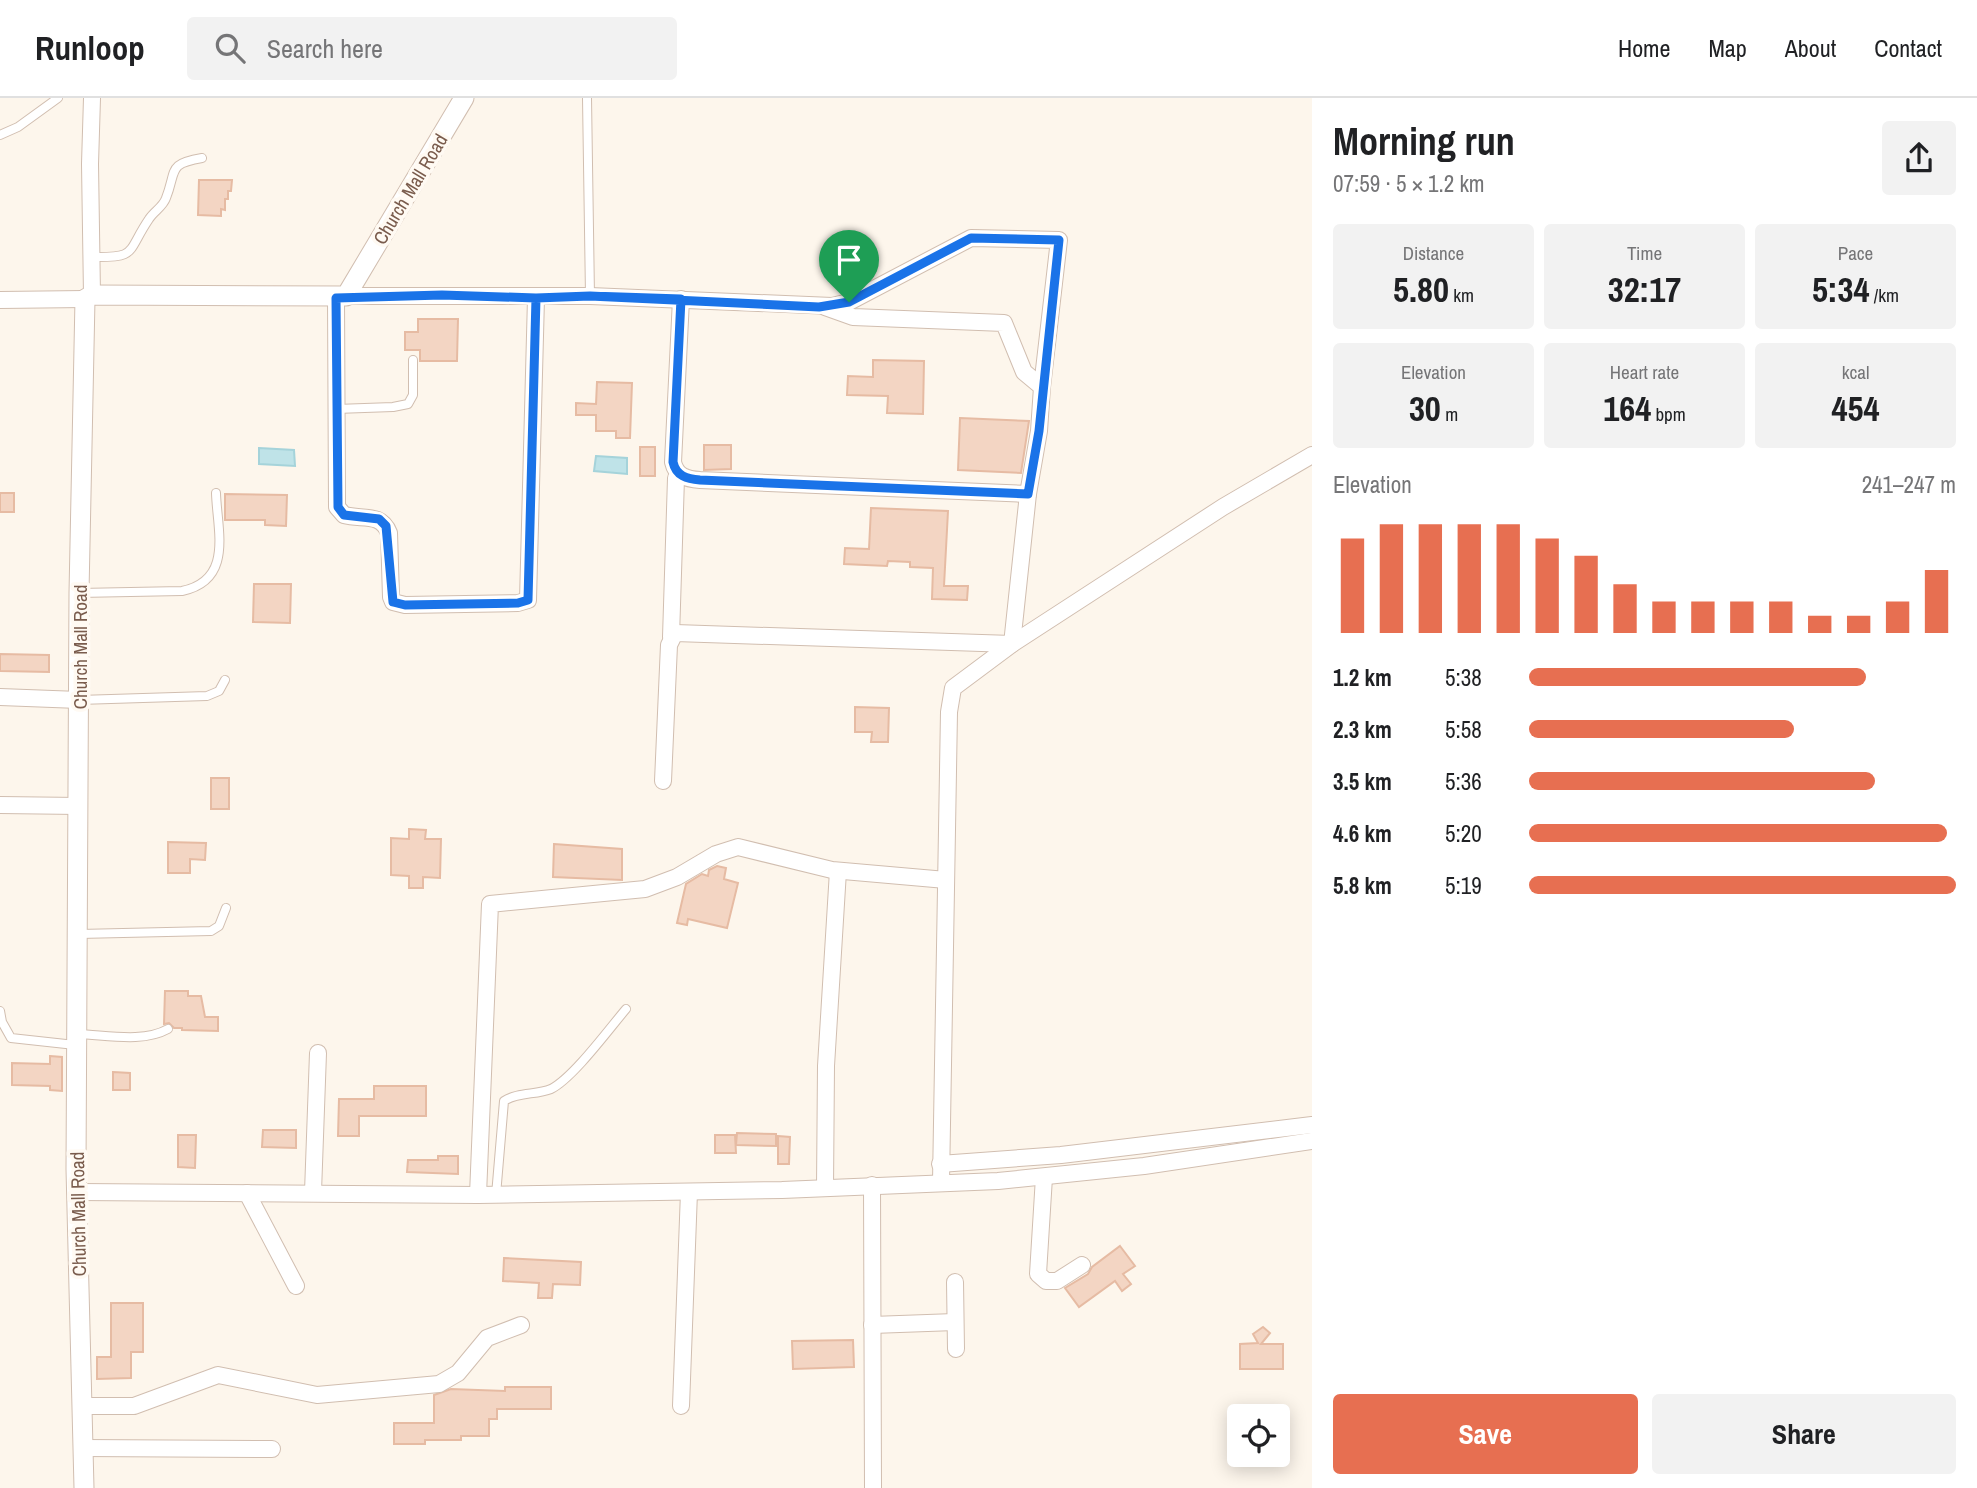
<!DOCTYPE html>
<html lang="en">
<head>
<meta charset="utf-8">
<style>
  :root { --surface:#fff; --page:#f2f2f2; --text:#202124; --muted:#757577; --line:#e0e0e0; --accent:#e76f51 }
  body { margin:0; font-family:"Archivo Narrow",sans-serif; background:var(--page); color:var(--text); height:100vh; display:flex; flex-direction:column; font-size:26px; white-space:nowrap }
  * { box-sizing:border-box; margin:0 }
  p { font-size:23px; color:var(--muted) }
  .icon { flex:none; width:38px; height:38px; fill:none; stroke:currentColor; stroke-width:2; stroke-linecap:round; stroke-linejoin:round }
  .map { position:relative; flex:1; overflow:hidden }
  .side { display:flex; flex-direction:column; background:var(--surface); width:665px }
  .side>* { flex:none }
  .fabs { position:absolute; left:1227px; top:1306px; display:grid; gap:14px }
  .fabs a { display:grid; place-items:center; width:63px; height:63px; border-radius:7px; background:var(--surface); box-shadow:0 4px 18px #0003; font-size:35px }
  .pin { position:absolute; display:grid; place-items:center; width:60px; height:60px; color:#fff; margin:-72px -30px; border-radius:50% 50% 50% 0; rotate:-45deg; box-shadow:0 0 7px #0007 }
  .pin .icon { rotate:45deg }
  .round { display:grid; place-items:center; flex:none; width:74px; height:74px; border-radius:7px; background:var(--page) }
  .overview { display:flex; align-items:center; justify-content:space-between; height:119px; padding:0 21px }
  h1 { font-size:38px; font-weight:700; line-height:52px }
  .figures { display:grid; grid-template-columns:repeat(3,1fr); gap:10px; height:119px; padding:7px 21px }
  .figures div { display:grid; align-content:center; border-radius:7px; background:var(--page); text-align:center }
  .figures b { font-size:35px; font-weight:700 }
  .figures small { font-size:19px; font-weight:400 }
  .figures p { font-size:19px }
  .chart { height:196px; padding:14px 21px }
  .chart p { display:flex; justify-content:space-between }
  .chart svg { width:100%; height:126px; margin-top:7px; stroke:var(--accent); stroke-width:6 }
  .cta { display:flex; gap:14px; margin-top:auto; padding:14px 21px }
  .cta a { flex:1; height:80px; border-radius:7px; background:var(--accent); color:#fff; font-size:28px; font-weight:700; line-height:80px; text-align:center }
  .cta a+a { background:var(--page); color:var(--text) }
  ul { padding:0 21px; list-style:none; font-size:23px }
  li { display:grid; grid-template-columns:112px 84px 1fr; align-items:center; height:52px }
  li i { height:18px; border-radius:9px; background:var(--accent) }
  header { display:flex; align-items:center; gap:42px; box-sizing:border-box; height:98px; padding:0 35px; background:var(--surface); border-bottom:2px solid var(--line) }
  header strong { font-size:33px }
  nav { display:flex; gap:38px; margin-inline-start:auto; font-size:24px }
  .search { width:490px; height:63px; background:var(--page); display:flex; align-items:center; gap:18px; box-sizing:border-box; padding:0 24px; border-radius:7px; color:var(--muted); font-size:26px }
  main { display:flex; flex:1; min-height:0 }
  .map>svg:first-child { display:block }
  .water { fill:#bfe3e8; stroke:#a5d3da; stroke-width:2 }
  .building { fill:#f3d5c3; stroke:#e6bba3; stroke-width:2 }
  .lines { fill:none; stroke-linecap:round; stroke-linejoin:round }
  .service-casing { stroke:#d1beb0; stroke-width:10 }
  .minor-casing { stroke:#d1beb0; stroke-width:18 }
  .tertiary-casing { stroke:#d1beb0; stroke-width:21 }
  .service { stroke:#fff; stroke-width:8 }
  .minor { stroke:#fff; stroke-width:16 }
  .tertiary { stroke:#fff; stroke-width:19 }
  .route-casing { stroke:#fff; stroke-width:14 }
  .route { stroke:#1a73e8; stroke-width:9 }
  .labels { text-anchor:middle; stroke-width:7; stroke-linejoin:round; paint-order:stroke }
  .street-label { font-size:19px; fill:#7a5c4d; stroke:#fffaf3 }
</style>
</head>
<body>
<header>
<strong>Runloop</strong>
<div class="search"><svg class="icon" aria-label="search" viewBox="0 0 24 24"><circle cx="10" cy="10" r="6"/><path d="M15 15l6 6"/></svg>Search here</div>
<nav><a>Home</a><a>Map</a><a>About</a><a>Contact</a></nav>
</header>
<main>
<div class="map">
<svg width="1312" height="1390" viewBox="0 0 1312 1390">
  <rect width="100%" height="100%" fill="#fdf6ec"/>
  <g class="water">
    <polygon points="259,350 294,352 295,368 259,366"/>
    <polygon points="596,358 627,360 627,376 594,373"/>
  </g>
  <g class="building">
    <polygon points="199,82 232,82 231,93 228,93 228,101 225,101 225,112 221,111 221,118 198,117"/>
    <polygon points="418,221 458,221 457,263 420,263 420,252 405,252 405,234 418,234"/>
    <polygon points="873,262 924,263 923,316 887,315 888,298 847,297 848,278 873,279"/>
    <polygon points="597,284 632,285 630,340 616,340 616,333 596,333 596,317 576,317 576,305 596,306"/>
    <polygon points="960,320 1029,323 1021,375 958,372"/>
    <polygon points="704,347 731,347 731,371 704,372"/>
    <rect x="640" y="349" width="15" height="29"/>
    <rect x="0" y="395" width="14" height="19"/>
    <polygon points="225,396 287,397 286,428 265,427 265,422 225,422"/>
    <polygon points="871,410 948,413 944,488 968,488 967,502 932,501 933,470 910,469 910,464 888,463 887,468 844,466 845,450 869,451"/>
    <polygon points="254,486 291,486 290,525 253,524"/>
    <polygon points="0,556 49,557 49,574 0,573"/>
    <polygon points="855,609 889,610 888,644 871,644 872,634 855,634"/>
    <rect x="211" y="680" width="18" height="31"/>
    <polygon points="409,731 426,732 425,741 441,741 440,780 423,779 423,790 409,790 409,778 391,777 391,740 409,741"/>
    <polygon points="168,744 206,745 205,762 190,761 190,775 168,775"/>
    <polygon points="554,746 622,751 622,782 553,779"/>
    <polygon points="717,768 726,770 724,781 738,785 727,830 688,821 687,827 677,825 686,786 702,776 708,778 709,772"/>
    <polygon points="165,893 188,893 188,898 201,898 205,919 218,919 218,933 182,932 182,930 174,930 169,925 164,926"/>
    <polygon points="50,958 62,959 62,993 50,992 50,988 12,987 12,965 50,966"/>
    <polygon points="113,974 130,975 130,992 113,992"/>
    <polygon points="374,988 426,988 426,1018 359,1018 359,1038 338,1038 339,1001 374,1001"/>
    <polygon points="263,1032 296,1032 296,1050 262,1049"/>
    <polygon points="737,1035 776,1036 776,1048 736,1047"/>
    <polygon points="178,1037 196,1037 195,1070 178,1069"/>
    <polygon points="715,1037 735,1037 736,1055 715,1055"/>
    <polygon points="778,1038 790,1039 789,1066 778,1066"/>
    <polygon points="438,1058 458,1058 458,1076 407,1074 408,1062 438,1062"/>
    <polygon points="1120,1148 1135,1168 1123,1176 1131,1186 1122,1193 1115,1183 1079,1209 1065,1190 1088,1176 1092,1169"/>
    <polygon points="504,1160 581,1164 580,1187 553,1186 552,1200 538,1200 539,1185 503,1183"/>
    <polygon points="111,1205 143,1205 143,1254 131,1254 131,1280 97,1281 97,1259 111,1259"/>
    <polygon points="1263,1229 1270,1235 1261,1246 1283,1246 1283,1271 1240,1271 1240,1246 1258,1245 1253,1236"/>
    <polygon points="853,1242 854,1269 793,1271 792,1243"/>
    <polygon points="505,1289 551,1289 551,1311 497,1311 497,1321 489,1321 489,1338 461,1338 461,1342 425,1342 425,1346 394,1346 394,1325 434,1325 434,1297 451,1291 505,1293"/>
  </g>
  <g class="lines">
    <g class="service-casing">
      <g id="service">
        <polyline points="587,0 590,198"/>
        <polyline points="0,37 18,29 58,0"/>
        <path d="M91,159C138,160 126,155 149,121C154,113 163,109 166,100C177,72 167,66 202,60"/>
        <polyline points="336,311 393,309 408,306 413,297 413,262"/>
        <path d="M79,495L182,493C234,482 217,432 216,395"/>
        <polyline points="79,602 207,598 219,593 225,582"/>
        <polyline points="79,836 211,833 219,828 226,810"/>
        <polyline points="0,913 2,924 11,940 75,947"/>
        <path d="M78,936C107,937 143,945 168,931"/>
        <path d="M496,1097L504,1003C518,994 536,997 551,991C573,980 609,931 626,911"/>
      </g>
    </g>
    <g class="minor-casing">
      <g id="minor">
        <polyline points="92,197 90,66 92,0"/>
        <polyline points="346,198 590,198 832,208 849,204 971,140 1059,142 1042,289"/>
        <path d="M336,200L337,409L344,417C362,422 381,414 389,435L391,499L393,504L405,507L518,505L528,502L536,200"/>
        <path d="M681,201L673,364C676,378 686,381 700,382L1028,396"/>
        <polyline points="0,202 85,201"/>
        <polyline points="671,539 676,380"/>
        <polyline points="0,599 79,602"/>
        <polyline points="663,683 669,547 675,535 1012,546 1028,396 1039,333 1042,289 1024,274 1004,225 853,219 825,209"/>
        <polyline points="0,707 79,708"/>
        <polyline points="940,1066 1061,1057 1312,1027"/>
        <polyline points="1044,1079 1038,1176 1046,1183 1057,1183 1082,1167"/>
        <polyline points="941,1084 949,614 953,590 1012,546 1223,409 1312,357"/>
        <polyline points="872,1087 873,1390"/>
        <polyline points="825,1089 826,968 838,773"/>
        <polyline points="77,1094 478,1097 782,1092 998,1083 1144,1068 1312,1043"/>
        <polyline points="313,1094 318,955"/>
        <polyline points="247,1095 296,1188"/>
        <polyline points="478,1097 490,806 645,791 677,779 716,756 738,749 832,772 946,782"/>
        <polyline points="955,1184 956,1251"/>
        <polyline points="872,1227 955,1224"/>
        <polyline points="81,1308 134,1308 218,1277 317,1297 439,1286 458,1275 487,1240 521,1227"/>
        <polyline points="681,1308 689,1094"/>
        <polyline points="82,1350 272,1351"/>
      </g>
    </g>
    <g class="tertiary-casing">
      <polyline id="tertiary" points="84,1390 76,1071 79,495 85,201 92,197 346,198 464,0"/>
    </g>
    <use href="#service" class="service"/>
    <use href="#minor" class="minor"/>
    <use href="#tertiary" class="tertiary"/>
  </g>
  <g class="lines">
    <g class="route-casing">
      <path id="route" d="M849,204L819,209L590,198L536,200L442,197L336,200L338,409L344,417L379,421L386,428L393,504L405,507L518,505L528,502L536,200L590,198L681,201L673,364C676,378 687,381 700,382L1028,396L1039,333L1059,142L971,140L849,204"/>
    </g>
    <use href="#route" class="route"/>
  </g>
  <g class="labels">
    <g class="street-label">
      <text transform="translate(410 91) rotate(-59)" y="7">Church Mall Road</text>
      <text transform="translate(80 549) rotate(-90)" y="7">Church Mall Road</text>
      <text transform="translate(78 1116) rotate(-91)" y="7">Church Mall Road</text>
    </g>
  </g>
</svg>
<div class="fabs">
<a><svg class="icon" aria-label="locate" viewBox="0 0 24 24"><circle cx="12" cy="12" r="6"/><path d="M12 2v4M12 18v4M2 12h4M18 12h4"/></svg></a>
</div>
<div class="pin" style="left:849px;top:204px;background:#1e9e55"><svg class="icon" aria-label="arrive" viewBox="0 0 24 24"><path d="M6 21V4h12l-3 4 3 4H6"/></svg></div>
</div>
<section class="side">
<div class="overview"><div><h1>Morning run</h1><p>07:59 · 5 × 1.2 km</p></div><a class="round"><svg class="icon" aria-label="share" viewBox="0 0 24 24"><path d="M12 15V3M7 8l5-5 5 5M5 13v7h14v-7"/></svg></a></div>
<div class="figures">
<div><p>Distance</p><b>5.80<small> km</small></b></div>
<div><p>Time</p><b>32:17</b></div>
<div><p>Pace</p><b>5:34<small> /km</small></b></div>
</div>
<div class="figures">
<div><p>Elevation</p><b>30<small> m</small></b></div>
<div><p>Heart rate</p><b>164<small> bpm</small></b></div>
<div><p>kcal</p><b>454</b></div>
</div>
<div class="chart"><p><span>Elevation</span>241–247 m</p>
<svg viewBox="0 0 160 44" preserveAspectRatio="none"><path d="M5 44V11M15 44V6M25 44V6M35 44V6M45 44V6M55 44V11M65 44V17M75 44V27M85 44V33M95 44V33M105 44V33M115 44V33M125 44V38M135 44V38M145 44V33M155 44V22"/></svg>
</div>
<ul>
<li><b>1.2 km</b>5:38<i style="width:79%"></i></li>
<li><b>2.3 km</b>5:58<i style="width:62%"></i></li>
<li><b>3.5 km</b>5:36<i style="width:81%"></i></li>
<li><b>4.6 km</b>5:20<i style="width:98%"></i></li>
<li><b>5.8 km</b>5:19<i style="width:100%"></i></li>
</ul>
<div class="cta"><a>Save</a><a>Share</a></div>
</section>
</main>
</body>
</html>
